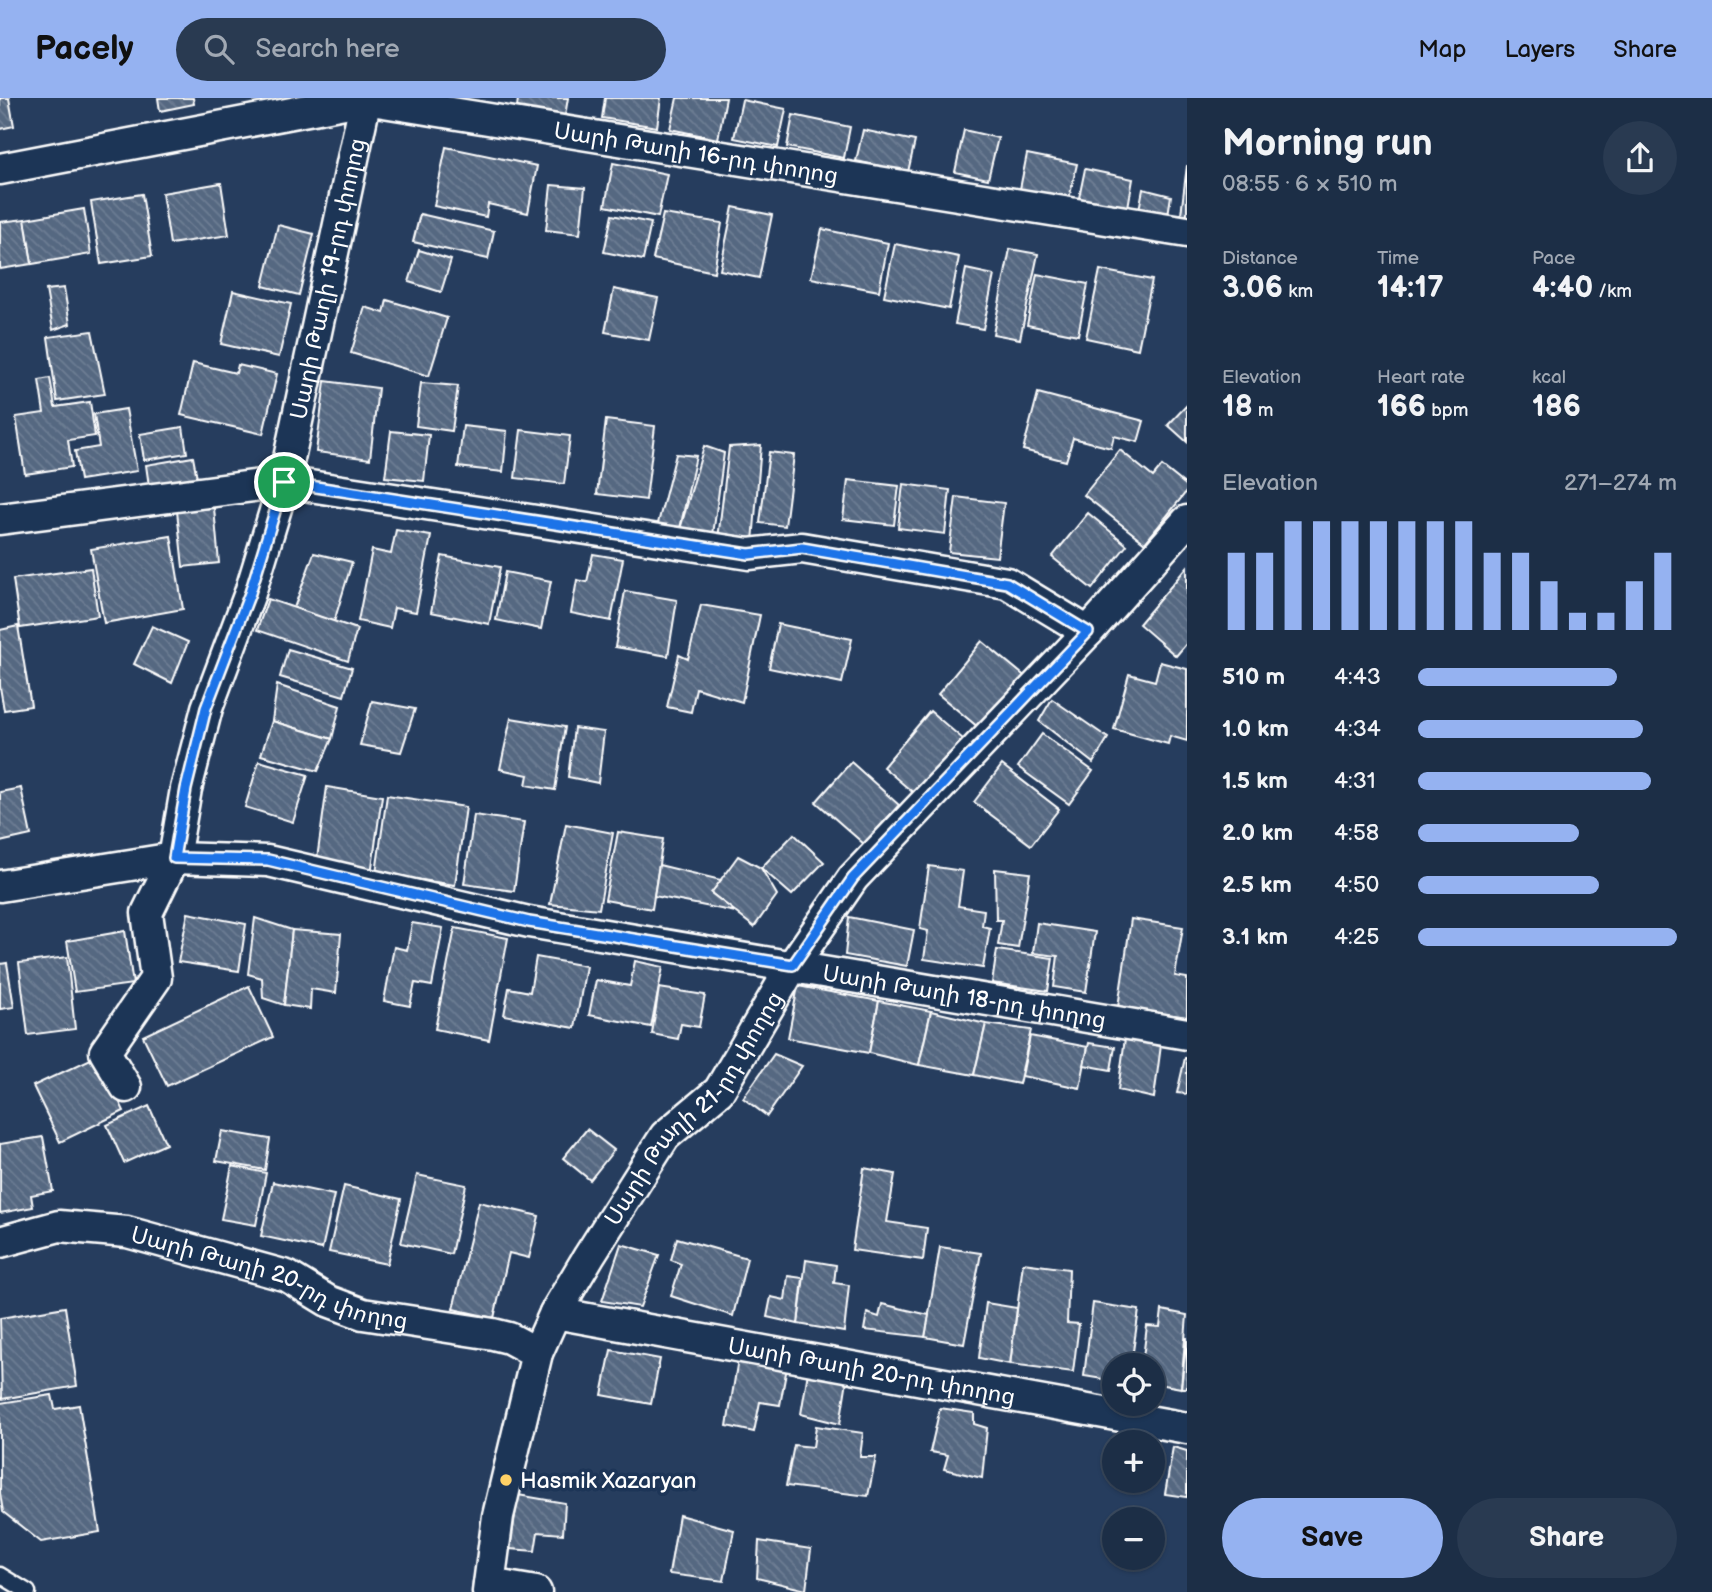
<!DOCTYPE html>
<html lang="en">
<head>
<meta charset="utf-8">
<style>
  :root { --surface:#1c2e46; --page:#293a51; --text:#f1f3f6; --muted:#a0a8b3; --line:#3a4a5f; --accent:#95b2f1 }
  body { margin:0; font-family:"Balsamiq Sans","Noto Sans Armenian",sans-serif; background:var(--page); color:var(--text); height:100vh; display:flex; flex-direction:column; font-size:26px; white-space:nowrap }
  * { box-sizing:border-box; margin:0 }
  p { font-size:23px; color:var(--muted) }
  .icon { flex:none; width:38px; height:38px; fill:none; stroke:currentColor; stroke-width:2; stroke-linecap:round; stroke-linejoin:round }
  .map { position:relative; flex:1; overflow:hidden }
  .details { display:flex; flex-direction:column; background:var(--surface); width:525px }
  .details>* { flex:none }
  .buttons { position:absolute; left:1102px; top:1255px; display:grid; gap:14px }
  .buttons a { display:grid; place-items:center; width:63px; height:63px; border-radius:50%; background:var(--surface); box-shadow:0 2px 5px #0004,0 0 0 2px var(--line); font-size:35px }
  .pin { position:absolute; display:grid; place-items:center; width:60px; height:60px; color:#fff; margin:-30px; border:4px solid #fff; border-radius:50%; box-shadow:0 2px 7px #0007 }
  .round { display:grid; place-items:center; flex:none; width:74px; height:74px; border-radius:37px; background:var(--page) }
  .summary { display:flex; align-items:center; justify-content:space-between; height:119px; padding:0 35px }
  h1 { font-size:38px; font-weight:600; line-height:52px }
  .stats { display:grid; grid-template-columns:repeat(3,1fr); gap:10px; height:119px; padding:7px 35px }
  .stats div { display:grid; align-content:center }
  .stats b { font-size:30px; font-weight:600 }
  .stats small { font-size:19px; font-weight:400 }
  .stats p { font-size:19px }
  .chart { height:196px; padding:14px 35px }
  .chart p { display:flex; justify-content:space-between }
  .chart svg { width:100%; height:126px; margin-top:7px; stroke:var(--accent); stroke-width:6 }
  .action { display:flex; gap:14px; margin-top:auto; padding:14px 35px }
  .action a { flex:1; height:80px; border-radius:42px; background:var(--accent); color:#111; font-size:28px; font-weight:600; line-height:80px; text-align:center }
  .action a+a { background:var(--page); color:var(--text) }
  ul { padding:0 35px; list-style:none; font-size:23px }
  li { display:grid; grid-template-columns:112px 84px 1fr; align-items:center; height:52px }
  li i { height:18px; border-radius:9px; background:var(--accent) }
  header { display:flex; align-items:center; gap:42px; box-sizing:border-box; height:98px; padding:0 35px; background:var(--accent); color:#111 }
  header strong { font-size:33px }
  nav { display:flex; gap:38px; margin-inline-start:auto; font-size:24px }
  .search { width:490px; height:63px; background:var(--page); display:flex; align-items:center; gap:18px; box-sizing:border-box; padding:0 24px; border-radius:38px; color:var(--muted); font-size:26px }
  main { display:flex; flex:1; min-height:0 }
  .map>svg:first-child { display:block }
  .building { fill:url(#building-back-hatch); stroke:#fff; stroke-width:2 }
  .lines { fill:none; stroke-linecap:round; stroke-linejoin:round }
  .lane-casing { stroke:#fff; stroke-width:19 }
  .street-casing { stroke:#fff; stroke-width:35 }
  .lane { stroke:#1d3557; stroke-width:14 }
  .street { stroke:#1d3557; stroke-width:30 }
  .route-casing { stroke:#fff; stroke-width:14 }
  .route { stroke:#1a73e8; stroke-width:9 }
  .poi-dot { fill:#ffd166; stroke:#1d3557; stroke-width:2.5 }
  .labels { text-anchor:middle; stroke-width:7; stroke-linejoin:round; paint-order:stroke }
  .street-label { font-size:23px; fill:#fff; stroke:#1d3557 }
  .poi-label { font-size:23px; fill:#fff; stroke:#1d3557; text-anchor:start }
</style>
</head>
<body>
<header>
<strong>Pacely</strong>
<div class="search"><svg class="icon" aria-label="search" viewBox="0 0 24 24"><circle cx="10" cy="10" r="6"/><path d="M15 15l6 6"/></svg>Search here</div>
<nav><a>Map</a><a>Layers</a><a>Share</a></nav>
</header>
<main>
<div class="map">
<svg width="1187" height="1494" viewBox="0 0 1187 1494">
  <defs>
    <pattern id="building-back-hatch" width="6" height="6" patternUnits="userSpaceOnUse" patternTransform="scale(1.75)"><rect width="6" height="6" fill="#556781"/><path d="M-1 5l2 2M0 0l6 6M5-1l2 2" fill="none" stroke="#6e7e94"/></pattern>
  </defs>
  <rect width="100%" height="100%" fill="#263d5e"/>
  <filter id="ink" filterUnits="userSpaceOnUse"><feTurbulence type="fractalNoise" baseFrequency=".0143" numOctaves="2"/><feDisplacementMap in="SourceGraphic" scale="14" xChannelSelector="R" yChannelSelector="G"/><feConvolveMatrix kernelMatrix="1 2 1 2 8 2 1 2 1" color-interpolation-filters="sRGB"/></filter>
  <g filter="url(#ink)">
    <g class="building">
      <polygon points="0,0 9,0 14,28 0,31"/>
      <polygon points="158,0 193,0 194,6 160,13"/>
      <polygon points="518,0 568,0 565,18 517,10"/>
      <polygon points="605,0 661,0 657,29 602,20"/>
      <polygon points="677,0 726,0 718,41 670,31"/>
      <polygon points="742,2 786,11 778,49 734,40"/>
      <polygon points="793,17 850,29 844,60 787,49"/>
      <polygon points="863,32 915,43 908,74 856,63"/>
      <polygon points="964,32 998,40 988,81 955,74"/>
      <polygon points="446,49 537,68 528,115 488,106 486,119 434,108"/>
      <polygon points="1027,56 1077,66 1069,101 1020,91"/>
      <polygon points="613,65 667,76 658,119 605,108"/>
      <polygon points="1187,67 1187,126 1180,125"/>
      <polygon points="1085,71 1133,81 1128,109 1079,100"/>
      <polygon points="221,85 229,137 170,146 162,95"/>
      <polygon points="551,87 585,90 580,136 546,132"/>
      <polygon points="1143,91 1171,98 1168,117 1139,112"/>
      <polygon points="142,96 152,158 101,166 91,104"/>
      <polygon points="733,109 772,117 759,180 720,172"/>
      <polygon points="84,111 91,156 32,166 25,121"/>
      <polygon points="420,116 494,133 488,161 413,144"/>
      <polygon points="663,116 722,125 714,174 653,161"/>
      <polygon points="612,117 651,125 643,162 604,154"/>
      <polygon points="25,121 32,166 0,171 0,124"/>
      <polygon points="278,127 314,136 299,197 263,188"/>
      <polygon points="822,131 888,145 879,193 811,180"/>
      <polygon points="895,146 959,159 949,211 884,198"/>
      <polygon points="1010,151 1038,156 1020,241 993,236"/>
      <polygon points="419,152 451,162 441,194 409,184"/>
      <polygon points="966,171 994,177 983,231 955,226"/>
      <polygon points="1100,172 1152,182 1138,251 1086,240"/>
      <polygon points="1037,176 1088,186 1078,237 1027,227"/>
      <polygon points="64,190 70,226 53,232 46,192"/>
      <polygon points="614,191 658,200 649,242 605,234"/>
      <polygon points="233,193 291,206 279,259 221,246"/>
      <polygon points="387,202 447,220 429,278 351,255 365,209 384,215"/>
      <polygon points="92,233 105,296 57,303 48,239"/>
      <polygon points="193,265 236,275 238,267 277,276 263,336 181,317"/>
      <polygon points="50,280 55,309 90,304 95,338 68,342 72,369 25,376 16,319 44,315 39,282"/>
      <polygon points="325,283 378,290 370,361 316,354"/>
      <polygon points="421,285 458,288 452,333 416,328"/>
      <polygon points="1038,295 1144,323 1138,344 1114,338 1111,350 1073,340 1066,363 1023,352"/>
      <polygon points="1187,307 1187,344 1168,327"/>
      <polygon points="126,311 137,373 80,382 75,353 99,349 94,316"/>
      <polygon points="606,322 655,328 646,402 597,396"/>
      <polygon points="463,328 507,333 503,374 458,369"/>
      <polygon points="183,329 187,355 144,362 140,336"/>
      <polygon points="521,332 570,338 564,386 515,380"/>
      <polygon points="391,333 429,337 424,383 385,379"/>
      <polygon points="761,347 753,444 718,441 729,349"/>
      <polygon points="704,348 724,355 713,437 679,435"/>
      <polygon points="1120,352 1153,379 1162,368 1187,388 1187,393 1145,445 1084,397"/>
      <polygon points="769,354 794,357 785,428 760,425"/>
      <polygon points="676,356 696,358 679,435 656,433"/>
      <polygon points="193,359 197,380 149,388 146,367"/>
      <polygon points="848,382 899,388 894,427 843,421"/>
      <polygon points="903,386 950,392 945,436 898,430"/>
      <polygon points="956,399 1004,405 997,459 949,454"/>
      <polygon points="214,410 219,465 183,469 177,413"/>
      <polygon points="1088,415 1127,447 1092,491 1052,459"/>
      <polygon points="396,432 431,438 416,514 394,510 390,530 358,523 372,452 391,456"/>
      <polygon points="171,438 183,511 104,525 91,451"/>
      <polygon points="314,455 352,464 334,524 294,510"/>
      <polygon points="593,456 623,461 611,523 571,515 577,482 587,484"/>
      <polygon points="442,458 500,469 489,526 431,514"/>
      <polygon points="1187,469 1187,545 1176,558 1139,526"/>
      <polygon points="91,470 98,518 20,530 13,481"/>
      <polygon points="505,474 551,483 541,531 496,522"/>
      <polygon points="625,493 677,502 668,558 615,549"/>
      <polygon points="268,501 357,531 348,563 257,532"/>
      <polygon points="701,507 760,517 742,604 696,590 691,614 667,609 679,557 688,561"/>
      <polygon points="778,526 852,541 842,585 769,570"/>
      <polygon points="18,528 31,608 4,612 0,589 0,532"/>
      <polygon points="152,528 188,544 172,585 134,566"/>
      <polygon points="982,543 1028,581 984,634 938,596"/>
      <polygon points="288,551 352,570 344,598 280,579"/>
      <polygon points="1160,564 1187,571 1187,643 1170,638 1168,646 1114,631 1129,576 1155,583"/>
      <polygon points="277,587 340,608 332,641 272,623"/>
      <polygon points="1052,601 1108,640 1093,665 1039,623"/>
      <polygon points="372,603 415,611 401,654 360,647"/>
      <polygon points="930,613 963,641 916,697 883,669"/>
      <polygon points="511,620 565,629 555,692 526,687 528,677 500,671"/>
      <polygon points="272,623 332,641 318,673 261,657"/>
      <polygon points="574,630 604,634 598,685 568,679"/>
      <polygon points="1042,636 1093,673 1069,706 1018,669"/>
      <polygon points="259,663 308,677 293,724 245,709"/>
      <polygon points="851,664 899,707 864,746 816,704"/>
      <polygon points="1002,667 1059,711 1031,747 974,704"/>
      <polygon points="327,689 382,698 371,776 316,768"/>
      <polygon points="21,690 31,737 0,744 0,694"/>
      <polygon points="387,697 466,709 455,787 376,775"/>
      <polygon points="474,717 524,724 514,793 464,786"/>
      <polygon points="566,726 613,735 599,811 550,806"/>
      <polygon points="618,734 663,741 652,811 605,802"/>
      <polygon points="794,736 824,764 792,797 761,770"/>
      <polygon points="738,758 761,770 777,797 754,829 711,795"/>
      <polygon points="659,767 721,782 711,795 736,814 654,798"/>
      <polygon points="929,768 963,773 958,808 984,812 982,828 990,830 983,870 924,861 928,833 920,831"/>
      <polygon points="995,771 1030,775 1018,850 998,847 1002,822 996,822"/>
      <polygon points="188,815 246,826 239,873 178,864"/>
      <polygon points="849,819 914,832 907,868 845,857"/>
      <polygon points="255,820 292,832 284,907 263,900 262,880 248,876"/>
      <polygon points="1131,821 1183,829 1175,878 1187,880 1187,919 1118,909"/>
      <polygon points="412,825 443,830 432,888 415,885 410,908 384,903 394,849 407,852"/>
      <polygon points="1037,825 1095,834 1086,894 1054,889 1058,858 1033,855"/>
      <polygon points="455,830 508,840 489,942 435,931"/>
      <polygon points="292,832 341,836 336,895 311,891 310,911 284,907"/>
      <polygon points="125,833 133,886 75,894 67,843"/>
      <polygon points="997,852 1053,860 1048,893 992,885"/>
      <polygon points="67,859 75,931 28,937 19,865"/>
      <polygon points="536,859 586,868 575,930 504,917 509,890 530,894"/>
      <polygon points="635,863 663,869 651,929 589,917 596,882 630,888"/>
      <polygon points="7,865 14,909 0,911 0,866"/>
      <polygon points="249,888 273,939 167,988 143,938"/>
      <polygon points="798,888 879,903 869,955 788,940"/>
      <polygon points="659,890 705,897 699,929 681,926 678,941 652,936"/>
      <polygon points="879,903 931,913 919,967 869,955"/>
      <polygon points="931,913 986,926 974,977 919,967"/>
      <polygon points="986,926 1031,932 1019,986 974,977"/>
      <polygon points="1030,938 1088,949 1080,990 1022,978"/>
      <polygon points="1125,940 1161,947 1154,1000 1118,992"/>
      <polygon points="1089,945 1115,949 1111,972 1084,967"/>
      <polygon points="774,956 802,968 767,1018 743,1000"/>
      <polygon points="97,958 124,1013 60,1044 33,988"/>
      <polygon points="1185,960 1187,960 1187,996 1177,995"/>
      <polygon points="149,1008 166,1046 124,1065 107,1027"/>
      <polygon points="587,1031 614,1052 590,1082 563,1060"/>
      <polygon points="222,1033 270,1041 265,1072 216,1063"/>
      <polygon points="43,1039 53,1093 31,1097 33,1109 0,1115 0,1046"/>
      <polygon points="232,1068 266,1075 256,1127 221,1121"/>
      <polygon points="864,1070 895,1076 887,1124 927,1130 923,1162 852,1152"/>
      <polygon points="417,1077 466,1087 451,1156 401,1145"/>
      <polygon points="273,1084 334,1097 322,1151 261,1138"/>
      <polygon points="344,1088 401,1101 387,1166 329,1154"/>
      <polygon points="479,1104 539,1118 529,1160 509,1155 494,1220 453,1211"/>
      <polygon points="677,1140 747,1160 733,1218 671,1198 681,1166 671,1162"/>
      <polygon points="621,1146 659,1157 640,1209 602,1203"/>
      <polygon points="940,1149 981,1155 964,1246 925,1239"/>
      <polygon points="806,1162 836,1167 834,1185 849,1187 844,1234 798,1226"/>
      <polygon points="1023,1165 1069,1171 1067,1225 1079,1226 1073,1274 1010,1266"/>
      <polygon points="788,1178 803,1180 798,1226 767,1219 771,1199 785,1202"/>
      <polygon points="986,1205 1017,1210 1010,1266 979,1260"/>
      <polygon points="1093,1205 1139,1212 1131,1267 1115,1267 1115,1283 1084,1278"/>
      <polygon points="882,1206 929,1217 925,1239 864,1232 867,1215 879,1219"/>
      <polygon points="65,1209 77,1288 2,1301 0,1220"/>
      <polygon points="1162,1212 1187,1217 1181,1290 1153,1285 1153,1267 1142,1267 1147,1228 1160,1229"/>
      <polygon points="1187,1239 1187,1290 1181,1290"/>
      <polygon points="611,1252 660,1261 651,1306 602,1297"/>
      <polygon points="738,1261 787,1269 780,1307 760,1304 754,1334 727,1328"/>
      <polygon points="808,1274 847,1282 840,1326 801,1316"/>
      <polygon points="52,1297 55,1311 79,1307 100,1434 41,1444 3,1414 0,1395 0,1305"/>
      <polygon points="940,1310 974,1315 974,1326 987,1330 982,1380 944,1371 948,1357 930,1354"/>
      <polygon points="816,1328 863,1335 860,1359 876,1359 868,1398 786,1388 794,1347 813,1349"/>
      <polygon points="1173,1349 1187,1353 1187,1399 1165,1396"/>
      <polygon points="518,1397 565,1405 563,1436 538,1434 535,1453 510,1451"/>
      <polygon points="679,1417 734,1432 724,1483 669,1476"/>
      <polygon points="759,1443 811,1451 806,1492 757,1480"/>
    </g>
    <g class="lines">
      <g class="lane-casing">
        <polyline id="lane" points="0,1477 28,1494"/>
      </g>
      <g class="street-casing">
        <g id="street">
          <path id="s1" d="M0,71L365,1L1187,134"/>
          <polyline points="0,421 284,384 749,456 802,450 1007,485 1088,534"/>
          <path id="s2" d="M0,788L174,760L268,763L529,824L1187,936"/>
          <path id="s3" d="M126,989L105,954L156,880L147,815L174,760L186,691L207,610L250,495L284,384L366,0"/>
          <path id="s4" d="M0,1144L59,1128L127,1134L287,1178L328,1203L363,1216L493,1236L509,1240L537,1255"/>
          <path id="s5" d="M555,1215L1187,1330"/>
          <polyline points="489,1486 536,1494"/>
          <path id="s6" d="M488,1494L498,1418L537,1255L555,1215L589,1158L665,1038L719,993L793,867L853,780L1088,534L1187,423"/>
        </g>
      </g>
      <use href="#lane" class="lane"/>
      <use href="#street" class="street"/>
    </g>
  </g>
  <g class="lines" filter="url(#ink)">
    <g class="route-casing">
      <polygon id="route" points="284,384 749,456 802,450 1007,485 1088,534 853,780 793,867 529,824 268,762 174,760 186,691 206,610 250,495"/>
    </g>
    <use href="#route" class="route"/>
  </g>
  <circle class="poi-dot" cx="506" cy="1382" r="7"/>
  <g class="labels">
    <g class="street-label">
      <text dy="8" stroke="none"><textPath href="#s1" startOffset="707">Սարի Թաղի 16-րդ փողոց</textPath></text>
      <text dy="8" stroke="none"><textPath href="#s3" startOffset="858">Սարի Թաղի 19-րդ փողոց</textPath></text>
      <text dy="8" stroke="none"><textPath href="#s2" startOffset="980">Սարի Թաղի 18-րդ փողոց</textPath></text>
      <text dy="8" stroke="none"><textPath href="#s6" startOffset="537">Սարի Թաղի 21-րդ փողոց</textPath></text>
      <text dy="8" stroke="none"><textPath href="#s4" startOffset="280">Սարի Թաղի 20-րդ փողոց</textPath></text>
      <text dy="8" stroke="none"><textPath href="#s5" startOffset="322">Սարի Թաղի 20-րդ փողոց</textPath></text>
    </g>
    <g class="poi-label">
      <text x="520" y="1390">Hasmik Xazaryan</text>
    </g>
  </g>
</svg>
<div class="buttons">
<a><svg class="icon" aria-label="locate" viewBox="0 0 24 24"><circle cx="12" cy="12" r="6"/><path d="M12 2v4M12 18v4M2 12h4M18 12h4"/></svg></a>
<a>+</a>
<a>−</a>
</div>
<div class="pin" style="left:284px;top:384px;background:#1e9e55"><svg class="icon" aria-label="arrive" viewBox="0 0 24 24"><path d="M6 21V4h12l-3 4 3 4H6"/></svg></div>
</div>
<section class="details">
<div class="summary"><div><h1>Morning run</h1><p>08:55 · 6 × 510 m</p></div><a class="round"><svg class="icon" aria-label="share" viewBox="0 0 24 24"><path d="M12 15V3M7 8l5-5 5 5M5 13v7h14v-7"/></svg></a></div>
<div class="stats">
<div><p>Distance</p><b>3.06<small> km</small></b></div>
<div><p>Time</p><b>14:17</b></div>
<div><p>Pace</p><b>4:40<small> /km</small></b></div>
</div>
<div class="stats">
<div><p>Elevation</p><b>18<small> m</small></b></div>
<div><p>Heart rate</p><b>166<small> bpm</small></b></div>
<div><p>kcal</p><b>186</b></div>
</div>
<div class="chart"><p><span>Elevation</span>271–274 m</p>
<svg viewBox="0 0 160 44" preserveAspectRatio="none"><path d="M5 44V17M15 44V17M25 44V6M35 44V6M45 44V6M55 44V6M65 44V6M75 44V6M85 44V6M95 44V17M105 44V17M115 44V27M125 44V38M135 44V38M145 44V27M155 44V17"/></svg>
</div>
<ul>
<li><b>510 m</b>4:43<i style="width:77%"></i></li>
<li><b>1.0 km</b>4:34<i style="width:87%"></i></li>
<li><b>1.5 km</b>4:31<i style="width:90%"></i></li>
<li><b>2.0 km</b>4:58<i style="width:62%"></i></li>
<li><b>2.5 km</b>4:50<i style="width:70%"></i></li>
<li><b>3.1 km</b>4:25<i style="width:100%"></i></li>
</ul>
<div class="action"><a>Save</a><a>Share</a></div>
</section>
</main>
</body>
</html>
